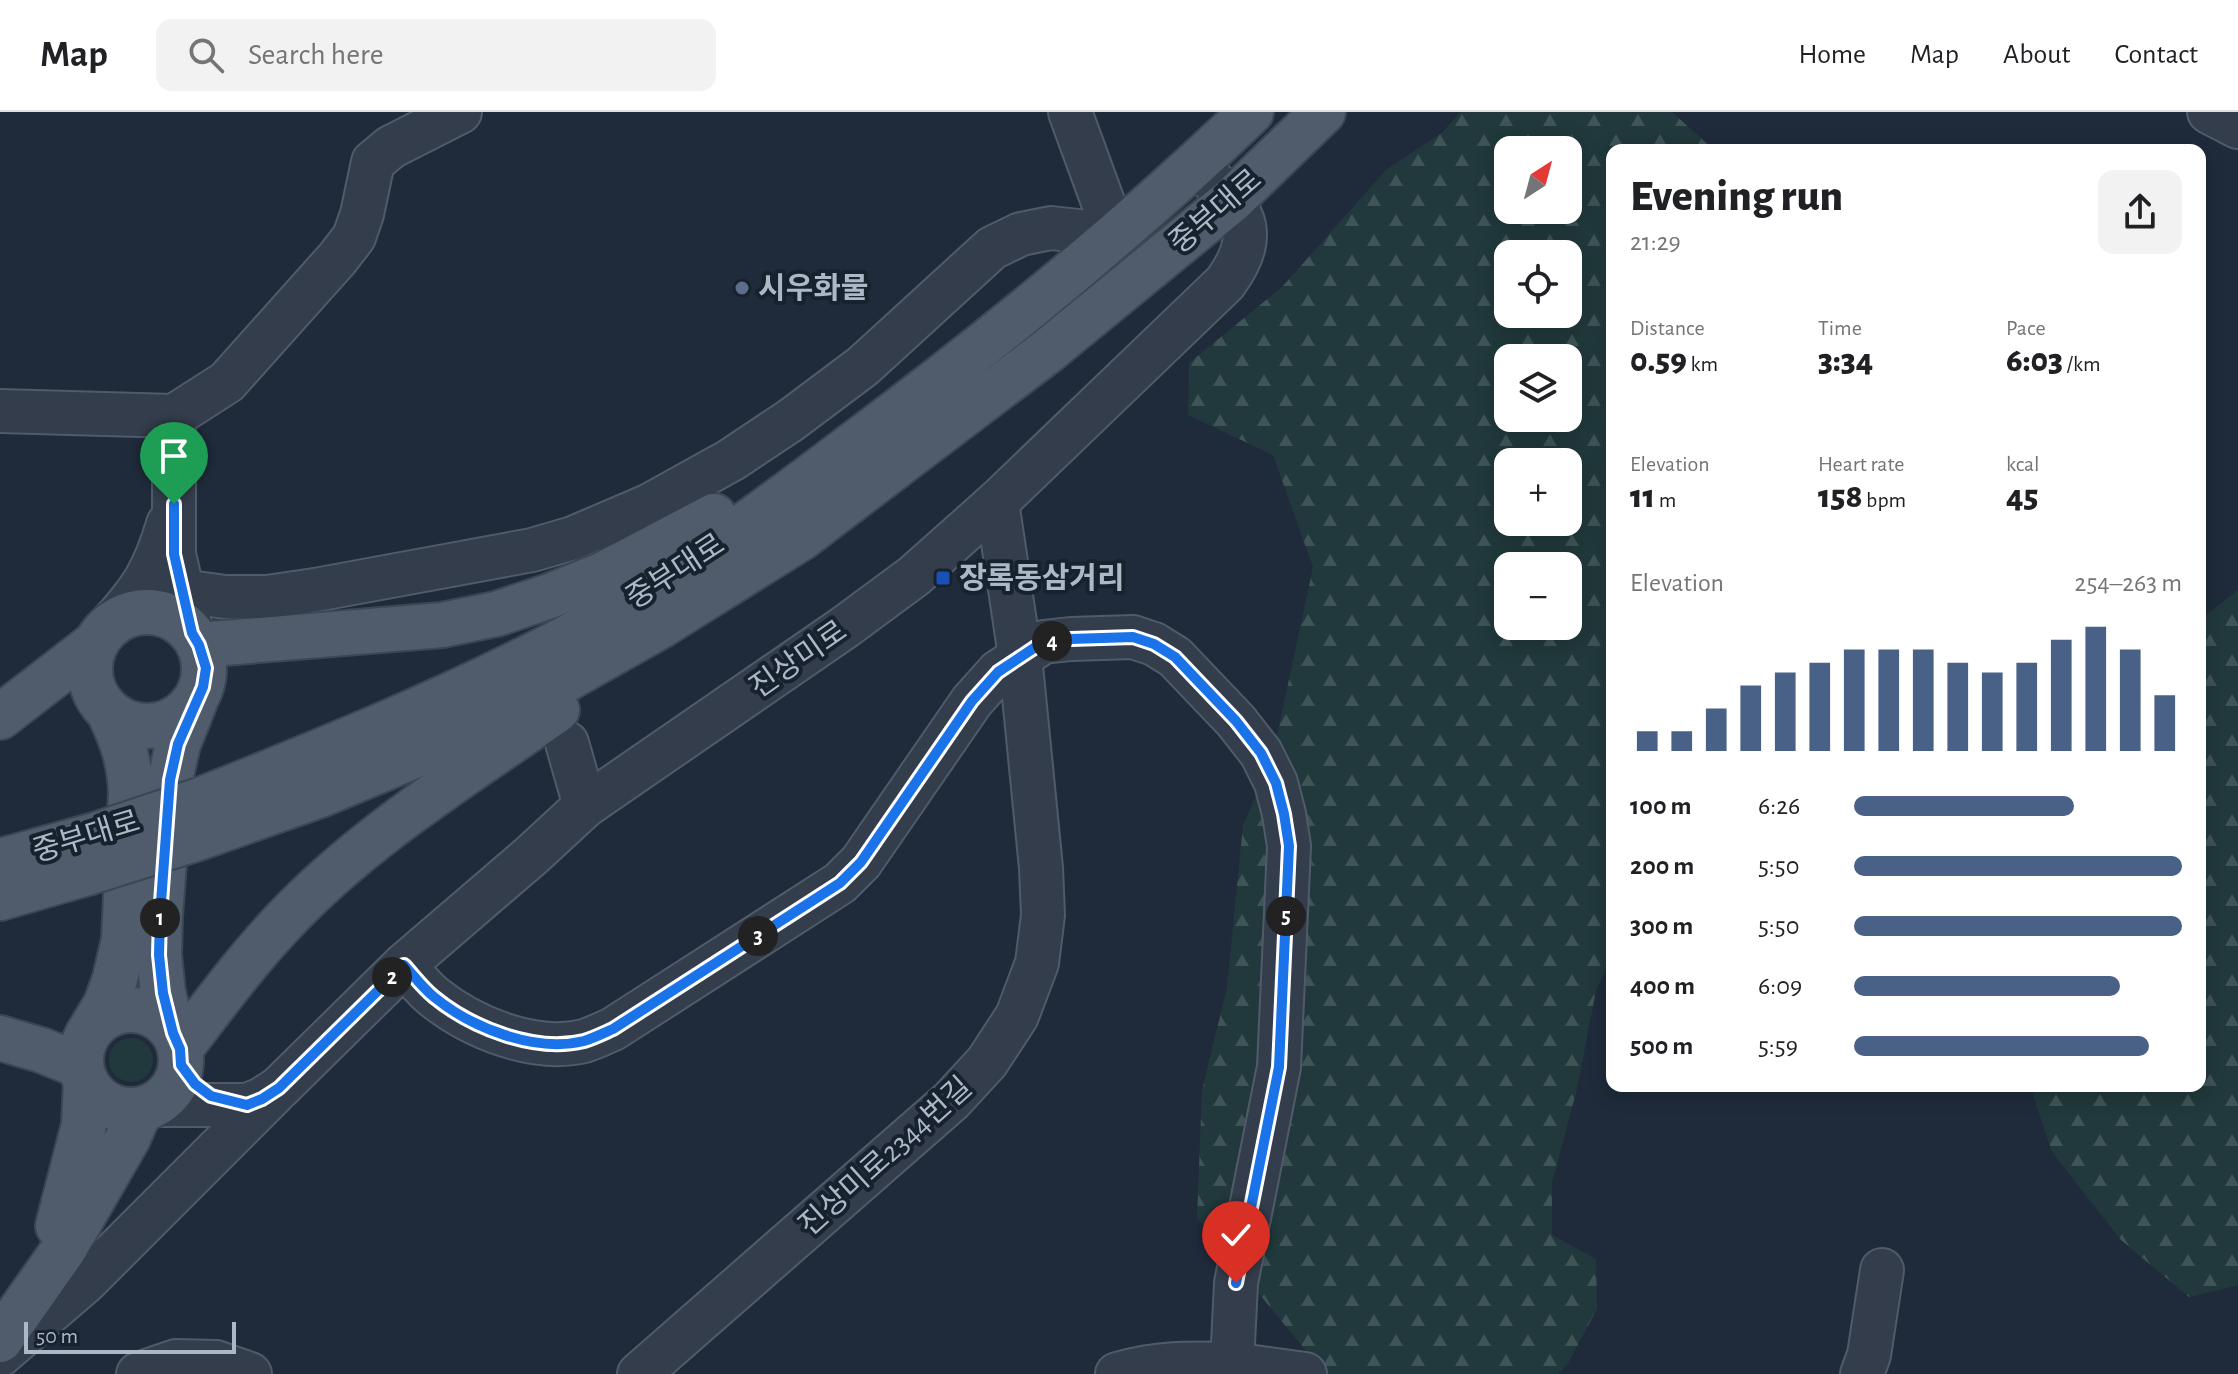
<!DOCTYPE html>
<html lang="en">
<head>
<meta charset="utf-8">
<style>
  :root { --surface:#fff; --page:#f2f2f2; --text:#202124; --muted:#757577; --line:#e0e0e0; --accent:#496187 }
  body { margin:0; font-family:"Alegreya Sans","Noto Sans KR",sans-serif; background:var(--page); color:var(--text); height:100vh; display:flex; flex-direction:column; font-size:30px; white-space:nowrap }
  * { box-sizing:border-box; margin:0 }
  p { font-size:26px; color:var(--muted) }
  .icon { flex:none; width:44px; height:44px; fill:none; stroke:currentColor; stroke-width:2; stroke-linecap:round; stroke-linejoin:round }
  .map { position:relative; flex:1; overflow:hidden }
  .sheet { position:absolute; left:1606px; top:32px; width:600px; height:948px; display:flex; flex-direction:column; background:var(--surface); border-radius:16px; box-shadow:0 4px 20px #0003 }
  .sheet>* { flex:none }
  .needle { width:52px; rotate:36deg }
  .controls { position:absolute; left:1494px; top:24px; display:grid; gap:16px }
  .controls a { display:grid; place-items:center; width:88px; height:88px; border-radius:16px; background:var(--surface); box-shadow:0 4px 20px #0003; font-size:40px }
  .scale { position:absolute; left:24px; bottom:20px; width:212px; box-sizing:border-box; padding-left:8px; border:4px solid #adb8c7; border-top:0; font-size:22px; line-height:28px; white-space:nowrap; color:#adb8c7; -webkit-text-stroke:6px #18222f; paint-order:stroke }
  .pin { position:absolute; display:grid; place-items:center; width:68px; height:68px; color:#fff; margin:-82px -34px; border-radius:50% 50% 50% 0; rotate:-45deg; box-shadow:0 0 8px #0007 }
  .pin .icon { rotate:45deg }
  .km { position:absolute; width:40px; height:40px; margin:-20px; border-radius:50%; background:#222; color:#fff; font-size:22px; line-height:40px; text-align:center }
  .round { display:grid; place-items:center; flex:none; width:84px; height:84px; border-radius:16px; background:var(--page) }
  .head { display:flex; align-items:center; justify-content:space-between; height:136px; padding:0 24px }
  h1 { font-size:44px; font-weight:800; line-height:60px }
  .stats { display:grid; grid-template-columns:repeat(3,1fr); gap:12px; height:136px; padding:8px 24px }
  .stats div { display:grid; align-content:center }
  .stats b { font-size:34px; font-weight:800 }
  .stats small { font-size:22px; font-weight:400 }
  .stats p { font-size:22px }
  .chart { height:224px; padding:16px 24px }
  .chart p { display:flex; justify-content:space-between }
  .chart svg { width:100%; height:144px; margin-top:8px; stroke:var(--accent); stroke-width:6 }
  ul { padding:0 24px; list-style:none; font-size:26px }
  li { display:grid; grid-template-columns:128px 96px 1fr; align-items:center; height:60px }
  li i { height:20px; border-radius:10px; background:var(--accent) }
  header { display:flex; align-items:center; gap:48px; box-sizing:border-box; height:112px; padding:0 40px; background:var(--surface); border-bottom:2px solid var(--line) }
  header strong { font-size:38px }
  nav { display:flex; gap:44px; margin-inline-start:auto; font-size:28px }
  .search { width:560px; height:72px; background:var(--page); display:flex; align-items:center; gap:20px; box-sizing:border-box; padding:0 28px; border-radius:16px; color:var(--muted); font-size:30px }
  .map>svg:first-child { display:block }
  .green { fill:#21393c }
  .forest { fill:url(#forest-firs); fill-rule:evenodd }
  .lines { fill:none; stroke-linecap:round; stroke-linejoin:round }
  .minor-casing { stroke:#505b69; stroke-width:46 }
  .major-casing { stroke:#3c4654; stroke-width:48 }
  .minor { stroke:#333d4b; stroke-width:42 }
  .major { stroke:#505c6b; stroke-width:44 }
  .major-bridge-casing { stroke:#3c4654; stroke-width:48; stroke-linecap:butt }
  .major-bridge { stroke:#505c6b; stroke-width:44 }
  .route-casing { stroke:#fff; stroke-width:16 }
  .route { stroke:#1a73e8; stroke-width:10 }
  .service-dot { fill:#5c6f8a; stroke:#18222f; stroke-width:3 }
  .transit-dot { fill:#1a4fb4; stroke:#18222f; stroke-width:3 }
  .labels { text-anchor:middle; stroke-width:8; stroke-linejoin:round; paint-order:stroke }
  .street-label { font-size:30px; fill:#adb8c7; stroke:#18222f }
  .poi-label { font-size:30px; font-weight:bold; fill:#adb8c7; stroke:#18222f; text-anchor:start }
</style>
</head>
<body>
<header>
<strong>Map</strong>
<div class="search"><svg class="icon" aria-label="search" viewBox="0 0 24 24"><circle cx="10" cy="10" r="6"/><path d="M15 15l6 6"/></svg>Search here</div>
<nav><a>Home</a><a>Map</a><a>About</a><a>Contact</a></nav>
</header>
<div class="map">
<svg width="2238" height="1262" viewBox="0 0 2238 1262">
  <defs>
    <pattern id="forest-firs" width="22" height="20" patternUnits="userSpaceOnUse" patternTransform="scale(2)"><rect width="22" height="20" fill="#21393c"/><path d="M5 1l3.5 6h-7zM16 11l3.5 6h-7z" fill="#3f5457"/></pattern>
  </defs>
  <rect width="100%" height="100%" fill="#1f2b3b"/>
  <circle class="green" cx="131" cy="948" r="22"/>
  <g class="forest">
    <path d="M1460,0H1672L1714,38H1612V843L1596,879L1576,981L1552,1070V1123L1596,1147L1597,1197L1568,1251L1558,1262H1325L1197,1106L1202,978L1227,876L1243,713L1272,647L1313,455L1273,343L1188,303L1189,251L1282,175L1386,58L1443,20ZM1508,38H1568V98H1508ZM1508,142H1568V202H1508ZM1508,246H1568V306H1508ZM1508,350H1568V410H1508ZM1508,454H1568V514H1508Z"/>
    <polygon points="2238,478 2238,1173 2189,1185 2121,1128 2052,1040 2030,974 2200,974 2200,508"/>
  </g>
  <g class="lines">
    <g class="minor-casing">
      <g id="minor">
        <polyline points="2209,0 2238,15"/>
        <polyline points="0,299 174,304 227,270 337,147 354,125 362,102 373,50 391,35 460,0"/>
        <polyline points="174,304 174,442 192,521"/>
        <polyline points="182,479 225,485 267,485 315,478 532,438 573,426 648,394 731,348 791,308 863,254 992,136 1021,122 1051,116 1115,123 1070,0"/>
        <path d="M108,515C141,479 154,460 168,412"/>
        <polyline points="567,631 585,694"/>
        <path d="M404,853C414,864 423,876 434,885C473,916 535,941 584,929C594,926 604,921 613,917L840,771L861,750L972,589L998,560L1043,530L1071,527L1133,525L1154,532L1175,545L1236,609L1261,641L1276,671L1284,702L1289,734L1279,955L1236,1171L1232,1252L1305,1262"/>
        <path d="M155,993H247L262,987L279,976L404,853L532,743L585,694L845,515L914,464L997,390L1225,171C1266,115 1238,93 1196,53"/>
        <polyline points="0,1243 86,1169 274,981"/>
        <polyline points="138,1262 176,1249 216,1250 250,1262"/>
        <polyline points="639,1262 951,989 987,950 1017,904 1037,851 1043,803 1041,756 1020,544 997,390"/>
        <path d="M1117,1262C1159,1250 1189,1251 1232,1252V1262"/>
        <polyline points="1862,1262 1869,1243 1882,1158"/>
      </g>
    </g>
    <g class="major-casing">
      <g id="major">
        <circle cx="147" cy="557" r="57"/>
        <polyline points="199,533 442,513 496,502 550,484 604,462 714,404"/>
        <polyline points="0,605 96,531"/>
        <path d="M200,688C323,639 444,590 561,529C663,475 755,407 846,338C987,233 1124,122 1251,0"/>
        <polyline points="198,726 320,683 414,644 531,587 662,513 801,426 1049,238 1232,88 1323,0"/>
        <polyline points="0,749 92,724"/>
        <polyline points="0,786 87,761"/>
        <circle cx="131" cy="948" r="50"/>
        <polyline points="173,921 163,881 159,843 160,804 170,668 178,632 194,592"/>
        <path d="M88,922L106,892L115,867L124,828L131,680C130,650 122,627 109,600"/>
        <polyline points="0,926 41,938 81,954"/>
        <path d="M180,937C214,893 246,849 284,809C363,725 463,664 557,598"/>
        <polyline points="58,1114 84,1013 86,970"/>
        <polyline points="0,1228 64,1137 128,1026 140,998"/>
      </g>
    </g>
    <use href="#minor" class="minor"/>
    <use href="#major" class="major"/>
    <g class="major-bridge-casing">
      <g id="major-bridge">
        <polyline points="92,724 200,688"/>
        <polyline points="87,761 198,726"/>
      </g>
    </g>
    <use href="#major-bridge" class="major-bridge"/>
  </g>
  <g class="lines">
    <g class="route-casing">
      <path id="route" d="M174,392V442L192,521L199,533L206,556L203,575L178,632L170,668L160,804L159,843L163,881L173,921L180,937L181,953L195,972L211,984L247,993L262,987L279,976L404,853C414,864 423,876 434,885C472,916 535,941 584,929C594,926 604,921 613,917L840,771L861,750L972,589L998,560L1043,530L1071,527L1133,525L1154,532L1175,545L1236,609L1261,641L1276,671L1284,702L1289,734L1279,955L1236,1171"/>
    </g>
    <use href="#route" class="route"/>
  </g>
  <circle class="service-dot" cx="742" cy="176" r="8"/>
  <rect class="transit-dot" x="935" y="458" width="16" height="16" rx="4"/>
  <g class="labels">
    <g class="street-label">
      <text transform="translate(1215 99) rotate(-41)" y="10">중부대로</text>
      <text transform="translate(675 459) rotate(-33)" y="10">중부대로</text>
      <text transform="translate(798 547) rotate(-35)" y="10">진상미로</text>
      <text transform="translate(86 724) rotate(-17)" y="10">중부대로</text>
      <text transform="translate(885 1044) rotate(-42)" y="10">진상미로2344번길</text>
    </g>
    <g class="poi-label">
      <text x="758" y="186">시우화물</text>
      <text x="959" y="476">장록동삼거리</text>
    </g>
  </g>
</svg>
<div class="controls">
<a><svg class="needle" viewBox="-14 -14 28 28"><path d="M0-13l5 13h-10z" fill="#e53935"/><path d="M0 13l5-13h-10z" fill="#757577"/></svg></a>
<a><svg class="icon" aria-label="locate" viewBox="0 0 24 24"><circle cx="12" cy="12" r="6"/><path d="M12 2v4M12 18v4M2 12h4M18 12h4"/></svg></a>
<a><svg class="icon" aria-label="layers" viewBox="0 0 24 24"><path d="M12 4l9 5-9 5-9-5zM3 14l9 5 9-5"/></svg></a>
<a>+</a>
<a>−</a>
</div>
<div class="scale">50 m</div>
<div class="pin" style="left:174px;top:392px;background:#1e9e55"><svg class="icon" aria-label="arrive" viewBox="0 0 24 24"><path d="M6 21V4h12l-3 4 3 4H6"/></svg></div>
<div class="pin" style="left:1236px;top:1171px;background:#d93025"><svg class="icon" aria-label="check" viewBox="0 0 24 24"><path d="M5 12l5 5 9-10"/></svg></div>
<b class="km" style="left:160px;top:806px">1</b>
<b class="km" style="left:392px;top:865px">2</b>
<b class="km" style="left:758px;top:824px">3</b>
<b class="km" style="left:1052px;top:529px">4</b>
<b class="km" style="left:1286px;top:804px">5</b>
<section class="sheet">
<div class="head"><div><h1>Evening run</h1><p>21:29</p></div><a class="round"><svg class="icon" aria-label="share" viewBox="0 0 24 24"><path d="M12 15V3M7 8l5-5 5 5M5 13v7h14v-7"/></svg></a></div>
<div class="stats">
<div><p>Distance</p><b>0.59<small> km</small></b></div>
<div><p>Time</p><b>3:34</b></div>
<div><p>Pace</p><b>6:03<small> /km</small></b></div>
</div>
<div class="stats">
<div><p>Elevation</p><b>11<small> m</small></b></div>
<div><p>Heart rate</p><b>158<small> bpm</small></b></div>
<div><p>kcal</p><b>45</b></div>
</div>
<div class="chart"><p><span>Elevation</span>254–263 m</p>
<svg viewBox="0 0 160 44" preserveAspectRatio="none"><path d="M5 44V38M15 44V38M25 44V31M35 44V24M45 44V20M55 44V17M65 44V13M75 44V13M85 44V13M95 44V17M105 44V20M115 44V17M125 44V10M135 44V6M145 44V13M155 44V27"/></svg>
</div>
<ul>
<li><b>100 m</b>6:26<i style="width:67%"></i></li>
<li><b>200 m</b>5:50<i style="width:100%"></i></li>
<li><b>300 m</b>5:50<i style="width:100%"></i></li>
<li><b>400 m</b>6:09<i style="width:81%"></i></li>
<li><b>500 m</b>5:59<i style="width:90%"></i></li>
</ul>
</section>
</div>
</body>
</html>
